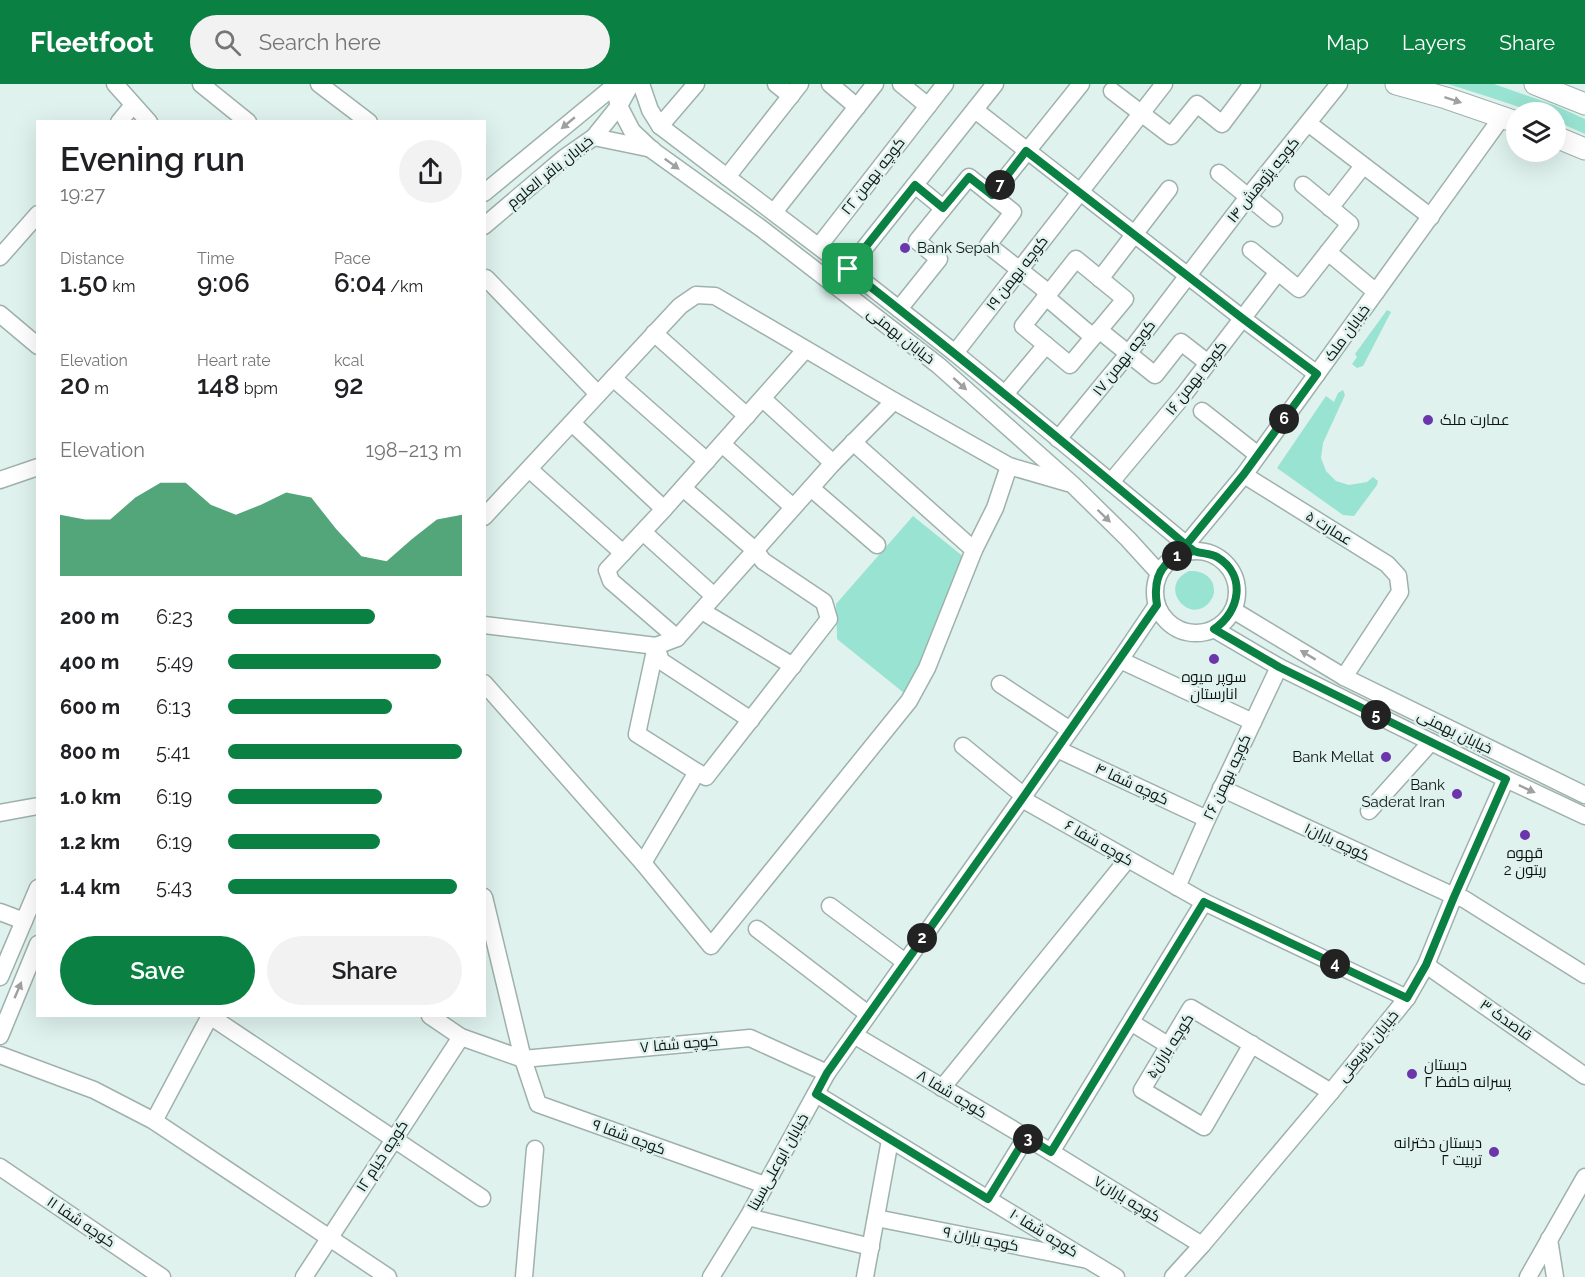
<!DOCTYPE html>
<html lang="en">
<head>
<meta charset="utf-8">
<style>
  :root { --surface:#fff; --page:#f2f2f2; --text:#202124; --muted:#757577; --accent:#0b8043 }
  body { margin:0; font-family:Raleway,Cairo,sans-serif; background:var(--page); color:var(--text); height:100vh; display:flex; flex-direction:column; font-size:22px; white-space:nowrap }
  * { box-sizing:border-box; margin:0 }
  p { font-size:20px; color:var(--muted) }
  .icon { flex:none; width:33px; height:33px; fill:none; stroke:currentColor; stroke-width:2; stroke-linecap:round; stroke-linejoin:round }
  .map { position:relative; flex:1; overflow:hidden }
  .details { position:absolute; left:36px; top:36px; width:450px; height:897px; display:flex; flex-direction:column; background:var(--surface); border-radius:0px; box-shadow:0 6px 24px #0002 }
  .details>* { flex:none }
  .controls { position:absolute; left:1506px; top:18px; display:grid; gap:12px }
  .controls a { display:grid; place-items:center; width:60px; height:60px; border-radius:50%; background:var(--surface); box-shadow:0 6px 24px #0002; font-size:30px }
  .pin { position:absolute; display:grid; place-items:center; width:51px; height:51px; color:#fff; margin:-26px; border-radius:12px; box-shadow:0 3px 9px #0006 }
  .km { position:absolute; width:30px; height:30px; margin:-15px; border-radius:50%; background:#222; color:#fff; font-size:16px; line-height:30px; text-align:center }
  .round { display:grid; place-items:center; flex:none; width:63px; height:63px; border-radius:32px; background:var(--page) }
  .overview { display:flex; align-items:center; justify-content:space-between; height:102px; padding:0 24px }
  h1 { font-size:33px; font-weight:600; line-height:45px }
  .figures { display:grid; grid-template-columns:repeat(3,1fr); gap:9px; height:102px; padding:6px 24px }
  .figures div { display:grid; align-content:center }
  .figures b { font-size:26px; font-weight:600 }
  .figures small { font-size:16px; font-weight:400 }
  .figures p { font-size:16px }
  .chart { height:168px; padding:12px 24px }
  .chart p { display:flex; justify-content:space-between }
  .chart svg { width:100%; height:108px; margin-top:6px; fill:var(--accent); opacity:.7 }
  .button { display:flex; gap:12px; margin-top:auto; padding:12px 24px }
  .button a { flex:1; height:69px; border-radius:36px; background:var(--accent); color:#fff; font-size:24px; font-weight:600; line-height:69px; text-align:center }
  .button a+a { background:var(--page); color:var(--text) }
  ul { padding:0 24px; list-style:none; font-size:20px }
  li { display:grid; grid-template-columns:96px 72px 1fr; align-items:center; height:45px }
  li i { height:15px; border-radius:8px; background:var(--accent) }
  header { display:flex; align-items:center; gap:36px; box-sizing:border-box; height:84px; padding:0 30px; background:var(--accent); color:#fff }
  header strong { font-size:28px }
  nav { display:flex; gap:33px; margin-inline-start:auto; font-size:21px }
  .search { width:420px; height:54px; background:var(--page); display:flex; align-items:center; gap:15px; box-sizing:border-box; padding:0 21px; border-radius:33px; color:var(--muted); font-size:22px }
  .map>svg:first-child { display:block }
  .green { fill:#99e3d2 }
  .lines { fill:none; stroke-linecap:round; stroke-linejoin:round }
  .minor-casing { stroke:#9fb1ac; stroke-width:19 }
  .major-casing { stroke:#9fb1ac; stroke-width:23 }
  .minor { stroke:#fff; stroke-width:16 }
  .major { stroke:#fff; stroke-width:21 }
  .oneway { fill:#9ea1a0 }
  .route-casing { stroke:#fff; stroke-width:12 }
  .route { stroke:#0b8043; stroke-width:8 }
  .poi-dot { fill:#6b35ac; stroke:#dff2ed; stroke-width:2 }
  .labels { text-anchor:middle; stroke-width:5; stroke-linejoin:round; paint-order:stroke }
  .street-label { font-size:15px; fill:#0d1412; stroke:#dff2ed }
  .poi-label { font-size:15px; fill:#0d1412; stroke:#dff2ed; text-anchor:start }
</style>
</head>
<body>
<header>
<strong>Fleetfoot</strong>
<div class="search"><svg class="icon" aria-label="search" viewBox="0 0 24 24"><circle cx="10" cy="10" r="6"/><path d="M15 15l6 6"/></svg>Search here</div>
<nav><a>Map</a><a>Layers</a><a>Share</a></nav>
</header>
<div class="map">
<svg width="1585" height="1193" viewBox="0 0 1585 1193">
  <rect width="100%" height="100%" fill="#dff2ed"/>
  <g class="green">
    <polygon points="1448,0 1494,0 1554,21 1585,35 1585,50 1556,37 1556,28 1534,28 1483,11"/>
    <polygon points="1387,226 1391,228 1363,282 1357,284 1352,280 1357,273 1355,270"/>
    <polygon points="1343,306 1345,311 1323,359 1321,374 1326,387 1336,397 1349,401 1367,398 1373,393 1378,397 1377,401 1354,432 1343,431 1277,384 1326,312 1334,318 1338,309"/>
    <polygon points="913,432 965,474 919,583 904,609 837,555 836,520"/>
    <path d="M1189,487C1202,486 1215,493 1214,508C1214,512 1211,516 1208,520C1188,540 1157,502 1189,487Z"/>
  </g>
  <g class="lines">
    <g class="minor-casing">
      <g id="minor">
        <polyline points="115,0 149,38"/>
        <polyline points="201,0 248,38"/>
        <polyline points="319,0 369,38"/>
        <polyline points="613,0 619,22 632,47 652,66 762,145 938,281 1072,400 1128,455 1159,489"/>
        <polyline points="641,0 650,26 660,42 848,185 955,269 1194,467"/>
        <polyline points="776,0 791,12"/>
        <polyline points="830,0 857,23"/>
        <polyline points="901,0 928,22"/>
        <polyline points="1112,7 1171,52 1197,20 1222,40 1252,0"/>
        <polyline points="975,26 1242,234 1317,290"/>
        <polyline points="119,38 133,21"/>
        <polyline points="1308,39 1431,133"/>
        <polyline points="660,42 696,0"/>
        <polyline points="594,53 652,65"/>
        <polyline points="1219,89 1274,134"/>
        <polyline points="727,93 800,0"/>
        <polyline points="915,101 943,124"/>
        <polyline points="484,109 614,2"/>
        <polyline points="992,111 1081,0"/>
        <polyline points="1330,124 1363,82"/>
        <polyline points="774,128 875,0"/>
        <polyline points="484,142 564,74 594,53 619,22 631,0"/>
        <polyline points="819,162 945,0"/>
        <polyline points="1251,166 1299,205 1350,140 1303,101"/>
        <polyline points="1328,168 1376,208"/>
        <polyline points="0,173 38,130"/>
        <polygon points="1076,175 1125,215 1070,281 1023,242"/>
        <polyline points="848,185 995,0"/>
        <polyline points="486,194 598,310"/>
        <polyline points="1100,195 1169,105"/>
        <polyline points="1045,212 1093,253"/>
        <polyline points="899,225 939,175 917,157 969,93 1013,128 988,161 1049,209"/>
        <polyline points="0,230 38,262"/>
        <polyline points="1099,246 1155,291 1181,258 1208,279"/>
        <polyline points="654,249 747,332"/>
        <polyline points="955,269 1164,0"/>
        <polyline points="613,294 707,377"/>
        <polyline points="1005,310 1046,261"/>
        <polyline points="763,315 833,379"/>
        <polyline points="1202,327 1258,371"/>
        <polyline points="572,339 664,425"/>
        <polyline points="1058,355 1128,270 1248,113 1339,0"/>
        <polyline points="853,358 974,466"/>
        <polyline points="722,360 793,423"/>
        <polyline points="529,385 623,469"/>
        <polyline points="1244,391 1387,480 1398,492 1400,508 1344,593"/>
        <polyline points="0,396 38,383"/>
        <polyline points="1111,398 1182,313 1278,188"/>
        <polyline points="811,404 877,461"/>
        <polyline points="484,433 680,222 696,211 715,212 894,317 1009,382 1068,399"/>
        <polyline points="643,448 714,512"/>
        <polyline points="1186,461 1244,391 1502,33"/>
        <circle cx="1196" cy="508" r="41"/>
        <polyline points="1233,526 1344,593 1585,711"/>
        <polyline points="702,527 793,582"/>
        <polyline points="484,541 656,562 677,554 833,379 894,317"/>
        <polyline points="1214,545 1279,583 1506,695 1585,732"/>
        <polyline points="677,554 611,497 607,486 664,425 805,266"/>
        <polyline points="656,562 637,650 697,688"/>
        <polyline points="656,562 661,577 751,636"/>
        <polyline points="1120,576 1253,638"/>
        <polyline points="484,599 643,779 711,862 909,617 927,584 974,466 995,424 1009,382"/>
        <polyline points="1000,600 1070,646"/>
        <polyline points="963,662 1024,712"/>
        <polyline points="1057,665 1207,735"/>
        <polyline points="1221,704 1454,812 1464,815 1585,891"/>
        <polyline points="1022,715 1204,818 1407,914"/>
        <polyline points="1369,727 1431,658"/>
        <polyline points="0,729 38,722"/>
        <polyline points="643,779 697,688 706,693 829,535 824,518 763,477 756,467 683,404"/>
        <polyline points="1177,803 1207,735 1279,583"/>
        <polyline points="484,813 523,975 538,1020 765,1101"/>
        <polyline points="830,822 905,878"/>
        <polyline points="0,828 24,837"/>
        <polyline points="757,845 868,930"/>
        <polyline points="1426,881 1585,992"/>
        <polyline points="0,893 38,804"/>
        <polyline points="210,932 482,1114"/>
        <polyline points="430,932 461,953 523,975 750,954 827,989"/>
        <polyline points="1132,939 1168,961"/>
        <polyline points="854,951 1051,1068 1202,1161"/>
        <polyline points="0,952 38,860"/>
        <polyline points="1252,960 1204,1043 1142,1006 1191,924 1331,1008"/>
        <polyline points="0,971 94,1006 154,1037 388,1193"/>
        <polyline points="942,1004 1127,776"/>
        <polyline points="816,1010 1088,1176"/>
        <polyline points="154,1037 210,932"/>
        <polyline points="1051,1068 1204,818"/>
        <polyline points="0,1083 162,1193"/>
        <polyline points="988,1115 1026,1053"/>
        <polyline points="748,1133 871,1163"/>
        <polyline points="876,1134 1088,1176 1116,1193"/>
        <polyline points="1549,1155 1555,1193"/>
        <polyline points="304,1193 461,953"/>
        <polyline points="524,1193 535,1065"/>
        <polyline points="711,1193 748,1133 827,989 1120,576 1157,521"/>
        <polyline points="865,1193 890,1056"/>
        <polyline points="1173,1193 1202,1161 1331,1008 1407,914 1426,881 1454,812 1506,695"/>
        <polyline points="1528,1193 1585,1093"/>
      </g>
    </g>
    <g class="major-casing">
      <g id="major">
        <polyline points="1396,0 1446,14 1516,38"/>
        <polyline points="1535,0 1585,20"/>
        <polyline points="1556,53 1585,65"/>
      </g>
    </g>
    <use href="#minor" class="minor"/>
    <use href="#major" class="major"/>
  </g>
  <defs><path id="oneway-solid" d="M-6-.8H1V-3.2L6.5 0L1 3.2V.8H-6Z" transform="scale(1.5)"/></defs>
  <g class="oneway">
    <use href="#oneway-solid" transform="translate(1453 16) rotate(18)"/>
    <use href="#oneway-solid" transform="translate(568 39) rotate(140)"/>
    <use href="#oneway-solid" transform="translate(672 80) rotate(36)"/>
    <use href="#oneway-solid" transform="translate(960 300) rotate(42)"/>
    <use href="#oneway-solid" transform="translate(1104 432) rotate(44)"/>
    <use href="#oneway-solid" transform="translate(1308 571) rotate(-149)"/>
    <use href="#oneway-solid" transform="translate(1527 705) rotate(25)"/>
    <use href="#oneway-solid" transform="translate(18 906) rotate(-67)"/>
  </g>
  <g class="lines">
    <g class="route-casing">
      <path id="route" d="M848,185C963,275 1075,367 1186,461L1194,467C1164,473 1152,491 1157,521L1022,715L854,951L827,989L816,1010L988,1115L1026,1053L1051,1068L1204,818L1407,914L1426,881L1454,813L1506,695L1279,583L1214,545C1240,528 1247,491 1217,473C1210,469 1202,470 1194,467C1191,466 1189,463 1186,461L1244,390L1317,290L1242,234L1026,67L992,111L969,93L943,124L915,101L848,185"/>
    </g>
    <use href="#route" class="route"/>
  </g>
  <g class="poi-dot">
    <circle cx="905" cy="164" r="6"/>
    <circle cx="1428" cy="336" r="6"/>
    <circle cx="1214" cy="575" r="6"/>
    <circle cx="1386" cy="673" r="6"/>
    <circle cx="1457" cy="710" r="6"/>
    <circle cx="1525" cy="751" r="6"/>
    <circle cx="1412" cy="990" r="6"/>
    <circle cx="1494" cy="1068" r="6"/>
  </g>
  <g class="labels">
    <g class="street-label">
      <text transform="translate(550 88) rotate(-39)" y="5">خیابان باقر العلوم</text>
      <text transform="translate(873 92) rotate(-52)" y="5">کوچه بهمن ۲۲</text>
      <text transform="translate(1263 96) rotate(-51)" y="5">کوچه پژوهش ۱۴</text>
      <text transform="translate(1017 189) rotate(-52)" y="5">کوچه بهمن ۱۹</text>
      <text transform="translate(1347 249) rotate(-54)" y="5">خیابان ملک</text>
      <text transform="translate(901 252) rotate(38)" y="5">خیابان بهمنی</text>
      <text transform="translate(1124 274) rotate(-52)" y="5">کوچه بهمن ۱۷</text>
      <text transform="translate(1196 294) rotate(-52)" y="5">کوچه بهمن ۱۶</text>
      <text transform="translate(1329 444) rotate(32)" y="5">عمارت ۵</text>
      <text transform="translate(1455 648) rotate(26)" y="5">خیابان بهمنی</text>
      <text transform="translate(1227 693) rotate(-65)" y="5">کوچه بهمن ۲۶</text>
      <text transform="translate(1132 700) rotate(25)" y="5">کوچه شفا ۴</text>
      <text transform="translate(1337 758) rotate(25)" y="5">کوچه باران۱</text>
      <text transform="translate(1099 759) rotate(30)" y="5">کوچه شفا ۶</text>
      <text transform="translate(1506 936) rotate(35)" y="5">قاصدک ۳</text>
      <text transform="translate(679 960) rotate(-5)" y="5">کوچه شفا ۷</text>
      <text transform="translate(1170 962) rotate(-57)" y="5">کوچه باران۵</text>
      <text transform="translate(1368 962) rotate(-51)" y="5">خیابان شریعتی</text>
      <text transform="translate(952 1010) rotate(31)" y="5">کوچه شفا ۸</text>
      <text transform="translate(629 1053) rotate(20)" y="5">کوچه شفا ۹</text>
      <text transform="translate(382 1072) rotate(-57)" y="5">کوچه خیام ۱۲</text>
      <text transform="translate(778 1078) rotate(-61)" y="5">خیابان ابوعلی‌سینا</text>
      <text transform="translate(1127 1115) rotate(31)" y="5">کوچه باران۷</text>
      <text transform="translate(81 1138) rotate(34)" y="5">کوچه شفا ۱۱</text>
      <text transform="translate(1044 1149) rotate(32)" y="5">کوچه شفا ۱۰</text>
      <text transform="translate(981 1155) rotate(11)" y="5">کوچه باران ۹</text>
    </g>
    <g class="poi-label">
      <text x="917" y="169">Bank Sepah</text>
      <text x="1440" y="341">عمارت ملک</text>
      <text x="1214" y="598" text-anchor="middle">سوپر میوه<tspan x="1214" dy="17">انارستان</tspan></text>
      <text x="1374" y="678" text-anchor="end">Bank Mellat</text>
      <text x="1445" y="706" text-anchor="end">Bank<tspan x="1445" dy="17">Saderat Iran</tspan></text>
      <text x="1525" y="774" text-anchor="middle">قهوه<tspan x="1525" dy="17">ریتون 2</tspan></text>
      <text x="1424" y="986">دبستان<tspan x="1424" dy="17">پسرانه حافظ ۲</tspan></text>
      <text x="1482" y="1064" text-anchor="end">دبستان دخترانه<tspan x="1482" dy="17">تربیت ۲</tspan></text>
    </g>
  </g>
</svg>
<div class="controls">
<a><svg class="icon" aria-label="layers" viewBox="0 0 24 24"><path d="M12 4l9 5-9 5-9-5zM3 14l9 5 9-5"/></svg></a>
</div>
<div class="pin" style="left:848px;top:185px;background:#1e9e55"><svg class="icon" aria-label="arrive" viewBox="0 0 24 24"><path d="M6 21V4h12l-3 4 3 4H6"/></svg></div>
<b class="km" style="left:1177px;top:472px">1</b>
<b class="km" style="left:922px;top:854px">2</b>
<b class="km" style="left:1028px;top:1055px">3</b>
<b class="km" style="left:1335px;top:880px">4</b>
<b class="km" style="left:1376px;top:631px">5</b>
<b class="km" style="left:1284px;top:335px">6</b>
<b class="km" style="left:1000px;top:101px">7</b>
<section class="details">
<div class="overview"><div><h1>Evening run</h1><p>19:27</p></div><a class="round"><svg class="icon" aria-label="share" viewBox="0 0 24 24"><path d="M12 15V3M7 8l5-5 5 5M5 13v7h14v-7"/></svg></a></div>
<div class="figures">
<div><p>Distance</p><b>1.50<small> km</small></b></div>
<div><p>Time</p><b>9:06</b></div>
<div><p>Pace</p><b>6:04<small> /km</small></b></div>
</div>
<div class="figures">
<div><p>Elevation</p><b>20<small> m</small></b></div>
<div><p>Heart rate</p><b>148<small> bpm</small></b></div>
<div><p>kcal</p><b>92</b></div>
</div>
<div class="chart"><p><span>Elevation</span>198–213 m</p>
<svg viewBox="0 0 160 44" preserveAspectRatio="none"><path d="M0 44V19L10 21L20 21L30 12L40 6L50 6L60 15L70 19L80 15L90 10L100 12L110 25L120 36L130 38L140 29L150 21L160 19V44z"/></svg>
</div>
<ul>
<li><b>200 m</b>6:23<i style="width:63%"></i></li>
<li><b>400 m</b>5:49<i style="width:91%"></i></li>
<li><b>600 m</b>6:13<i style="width:70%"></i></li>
<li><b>800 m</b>5:41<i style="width:100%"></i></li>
<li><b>1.0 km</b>6:19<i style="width:66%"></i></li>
<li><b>1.2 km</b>6:19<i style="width:65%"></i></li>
<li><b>1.4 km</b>5:43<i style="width:98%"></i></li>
</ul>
<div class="button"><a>Save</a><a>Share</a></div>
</section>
</div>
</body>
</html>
